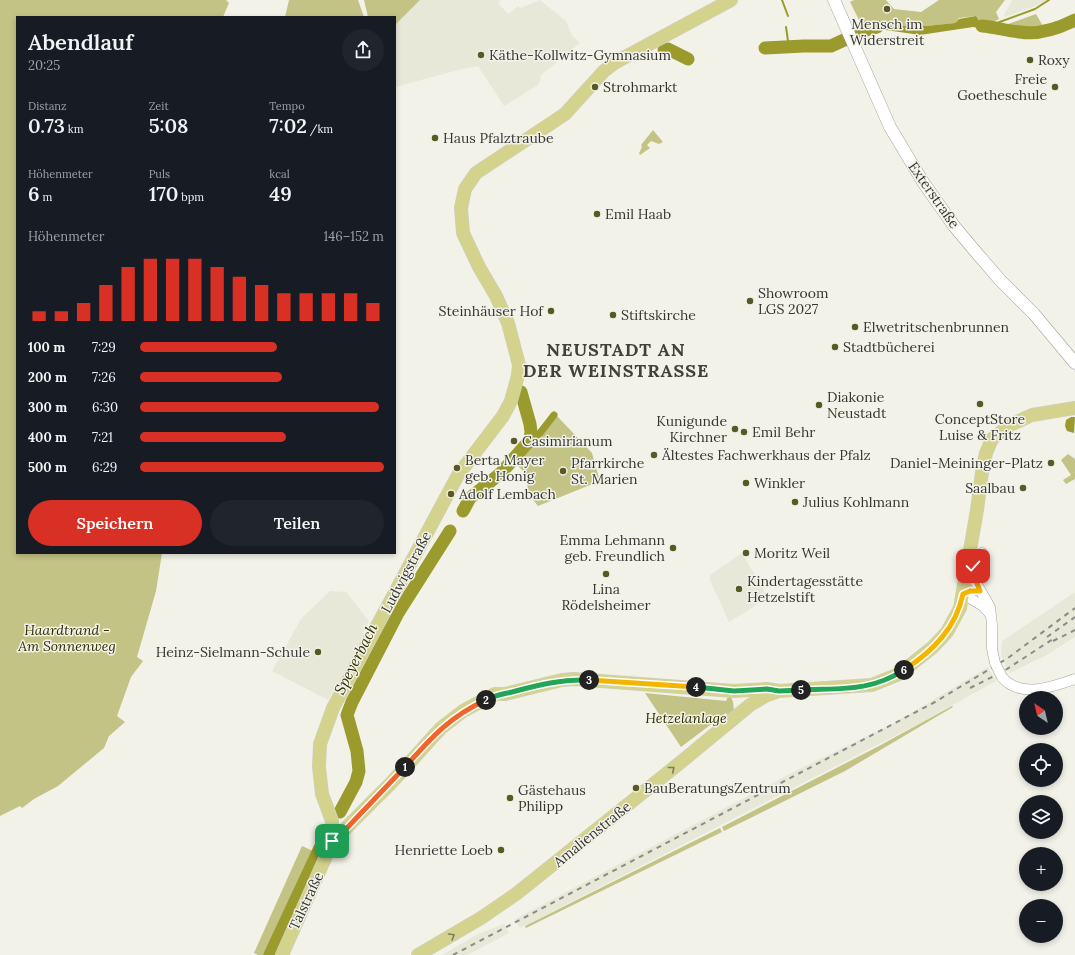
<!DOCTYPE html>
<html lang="de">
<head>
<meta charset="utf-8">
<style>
  :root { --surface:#171b24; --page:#20242c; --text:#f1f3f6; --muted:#9ea1a6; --accent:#d93025 }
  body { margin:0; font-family:Lora,serif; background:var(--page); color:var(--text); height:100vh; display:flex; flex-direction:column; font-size:15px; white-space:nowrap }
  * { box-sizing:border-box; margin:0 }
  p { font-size:13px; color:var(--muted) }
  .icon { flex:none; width:22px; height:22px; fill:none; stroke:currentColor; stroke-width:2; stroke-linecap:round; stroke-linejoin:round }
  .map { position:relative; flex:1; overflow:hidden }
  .side { position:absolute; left:16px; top:16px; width:380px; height:538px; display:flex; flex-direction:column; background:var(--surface); border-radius:0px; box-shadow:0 2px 6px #0003 }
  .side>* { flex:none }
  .needle { width:26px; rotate:325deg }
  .tools { position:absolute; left:1019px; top:691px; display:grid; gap:8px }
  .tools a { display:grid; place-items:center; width:44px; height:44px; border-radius:50%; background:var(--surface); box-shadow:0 2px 6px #0003; font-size:20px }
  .pin { position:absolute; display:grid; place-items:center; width:34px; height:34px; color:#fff; margin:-17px; border-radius:8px; box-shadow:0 2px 6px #0006 }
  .km { position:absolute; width:20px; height:20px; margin:-10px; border-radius:50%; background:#222; color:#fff; font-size:11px; line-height:20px; text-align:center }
  .round { display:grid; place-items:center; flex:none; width:42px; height:42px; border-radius:21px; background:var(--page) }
  .summary { display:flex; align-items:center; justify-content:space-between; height:68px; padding:0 12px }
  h1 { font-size:22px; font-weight:600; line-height:30px }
  .stats { display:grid; grid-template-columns:repeat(3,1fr); gap:6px; height:68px; padding:4px 12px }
  .stats div { display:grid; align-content:center }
  .stats b { font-size:20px; font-weight:600 }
  .stats small { font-size:11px; font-weight:400 }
  .stats p { font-size:11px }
  .chart { height:112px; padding:8px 12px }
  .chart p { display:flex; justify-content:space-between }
  .chart svg { width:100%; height:72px; margin-top:4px; stroke:var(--accent); stroke-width:6 }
  .cta { display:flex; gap:8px; margin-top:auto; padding:8px 12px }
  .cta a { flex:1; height:46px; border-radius:24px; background:var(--accent); color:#fff; font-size:16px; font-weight:600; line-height:46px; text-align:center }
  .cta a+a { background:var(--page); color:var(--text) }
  ul { padding:0 12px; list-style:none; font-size:13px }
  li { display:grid; grid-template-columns:64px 48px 1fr; align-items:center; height:30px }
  li i { height:10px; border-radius:5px; background:var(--accent) }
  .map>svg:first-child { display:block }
  .built { fill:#e7e8d8 }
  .green { fill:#c2c384 }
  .water { fill:#9b9a2c }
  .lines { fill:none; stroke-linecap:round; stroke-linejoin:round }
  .stream { stroke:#9b9a2c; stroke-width:2 }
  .canal { stroke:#9b9a2c; stroke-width:7 }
  .river { stroke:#9b9a2c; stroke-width:13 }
  .tertiary-casing { stroke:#a1a199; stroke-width:11 }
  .secondary-casing { stroke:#a1a199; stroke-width:13 }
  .primary-casing { stroke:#cfcfce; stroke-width:14 }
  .tertiary { stroke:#fff; stroke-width:10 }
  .secondary { stroke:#fff; stroke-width:12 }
  .primary { stroke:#d4d38e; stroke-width:13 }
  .rail { stroke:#8b8c86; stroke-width:2; stroke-dasharray:5 5; stroke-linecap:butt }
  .tertiary-bridge-casing { stroke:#a1a199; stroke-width:11; stroke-linecap:butt }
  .tertiary-bridge { stroke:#fff; stroke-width:10 }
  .oneway { stroke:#7d7d5b }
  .split-1-casing { stroke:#fff; stroke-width:8 }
  .split-2-casing { stroke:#fff; stroke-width:8 }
  .split-3-casing { stroke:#fff; stroke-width:8 }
  .split-4-casing { stroke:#fff; stroke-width:8 }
  .split-5-casing { stroke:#fff; stroke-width:8 }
  .split-6-casing { stroke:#fff; stroke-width:8 }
  .split-7-casing { stroke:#fff; stroke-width:8 }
  .split-8-casing { stroke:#fff; stroke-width:8 }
  .split-1 { stroke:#f0652b; stroke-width:5 }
  .split-2 { stroke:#f0652b; stroke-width:5 }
  .split-3 { stroke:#22a559; stroke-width:5 }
  .split-4 { stroke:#f5b400; stroke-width:5 }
  .split-5 { stroke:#22a559; stroke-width:5 }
  .split-6 { stroke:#22a559; stroke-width:5 }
  .split-7 { stroke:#f5b400; stroke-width:5 }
  .split-8 { stroke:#f5b400; stroke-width:5 }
  .poi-dot { fill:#595925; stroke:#f2f2e9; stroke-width:1.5 }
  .labels { text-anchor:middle; stroke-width:3; stroke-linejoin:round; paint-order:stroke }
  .poi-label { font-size:14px; fill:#353632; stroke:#f2f2e9; text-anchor:start }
  .street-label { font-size:14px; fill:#353632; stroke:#f2f2e9 }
  .park-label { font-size:14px; font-style:italic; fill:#2f2f01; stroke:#f2f2e9 }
  .water-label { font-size:15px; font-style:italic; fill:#2f2e00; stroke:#f2f2e9 }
  .district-label { font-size:18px; font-weight:bold; letter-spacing:1px; fill:#41413a; stroke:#f2f2e9 }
</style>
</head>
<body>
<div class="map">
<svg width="1075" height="955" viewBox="0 0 1075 955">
  <rect width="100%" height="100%" fill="#f2f2e9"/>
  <g class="built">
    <polygon points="420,0 501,0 498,3 508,14 518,6 520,8 540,0 566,21 572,36 580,43 541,75 540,81 538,85 504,106 478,66 458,70 395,87 395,25"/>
    <polygon points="1012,0 1046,0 1043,3 1005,17 1004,15"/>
    <polygon points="742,553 768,598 729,622 710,580 710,575"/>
    <polygon points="330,591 346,592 369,621 363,633 365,635 328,700 272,671 301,619"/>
    <polygon points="1075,592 1075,637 1045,656 1010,673 1001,657 1002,641"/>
    <polygon points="988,667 996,681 920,723 520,928 515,919 795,771 896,722"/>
    <polygon points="504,924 509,933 467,955 442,955 478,934"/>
  </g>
  <g class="green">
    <polygon points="0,0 226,0 229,3 223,17 17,17 17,553 162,553 156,591 137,657 143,661 131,677 117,716 125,722 109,736 104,748 58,786 34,799 22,808 20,806 0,816"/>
    <polygon points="289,0 358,0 364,17 334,17 333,10 334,17 285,17"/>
    <polygon points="364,0 420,0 395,25 395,17 368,17"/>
    <polygon points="854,0 886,0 894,9 921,12 939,0 1005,0 996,12 999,19 989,24 980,22 976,16 959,18 955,23 926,26 874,24 863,28 850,2"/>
    <polygon points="1036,14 1044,28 1022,30 1008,27 1008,24"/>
    <polygon points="653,130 663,142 659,144 651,141 647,145 650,148 640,155 639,153 642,147 641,145"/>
    <polygon points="557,416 592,453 599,478 595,483 538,506 528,493 527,475 514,462 531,442 544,433"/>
    <polygon points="1068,454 1075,459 1075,479 1066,484 1063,480 1071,475 1061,460"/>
    <polygon points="645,693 726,701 728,697 731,697 733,702 734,711 728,716 726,713 681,747"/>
    <polygon points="952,706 953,707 845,771 724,831 722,827 879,746"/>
    <polygon points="720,828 722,832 526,928 525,926"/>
    <polygon points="302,846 315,852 267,955 258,955 254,953"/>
  </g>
  <g class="water">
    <polygon points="976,16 980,22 1000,26 999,31 973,27 920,35 879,29 862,34 860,29 874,25 926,26 955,23 959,19"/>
    <polygon points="1071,417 1075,417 1074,433 1067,431 1065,426 1066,420"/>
  </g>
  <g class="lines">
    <g class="stream">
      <polyline points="782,0 788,16"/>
      <polyline points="993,26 997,23 1035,9 1049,0"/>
      <polyline points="786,27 789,48"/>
      <polyline points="679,56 681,56"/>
    </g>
    <polyline class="canal" points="530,440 540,433 554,415"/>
    <g class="river">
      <path d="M982,26C995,27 1007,31 1020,32C1038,35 1059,28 1075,20"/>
      <polyline points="765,48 804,46 831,46 866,30 877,27"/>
      <polyline points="664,50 668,49 688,59"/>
      <polyline points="463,511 470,498 501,473 530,440 531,432 530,424 521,392"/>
      <polyline points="340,812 356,782 359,771 357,751 347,715 352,702 398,613 450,531"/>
      <polyline points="270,955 320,848"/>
    </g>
    <g class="tertiary-casing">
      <g id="tertiary">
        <polyline points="969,560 975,581 990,607 992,625 992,649 995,663"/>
        <polyline points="972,571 976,561 982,553"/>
        <polyline points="963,594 983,606 990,614"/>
        <path d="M1002,677C1020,699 1053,687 1075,679"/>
      </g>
    </g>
    <g class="secondary-casing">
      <polyline id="secondary" points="834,0 890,127 923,182 954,226 975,251 1000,280 1034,314 1075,363"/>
    </g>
    <g class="primary-casing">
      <g id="primary">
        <polyline points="332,835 340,834 392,782 441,728 463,711 495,694 505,694 562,680 574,679 734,691 767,689 779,691 872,685 899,674 933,647 947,632 960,608 977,510 982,472 986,453 992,439 1010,425 1032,415 1075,408"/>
        <polyline points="282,955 331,845 332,821 322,794 319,767 320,744 333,708 458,475 503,416 511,401 518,375 519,365 508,323 496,296 479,267 463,233 461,208 465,189 476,173 565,114 604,71 616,62 731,0"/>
        <polyline points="418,955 481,918 516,894 681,762 750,705 767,695 776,692"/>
      </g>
    </g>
    <use href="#tertiary" class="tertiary"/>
    <use href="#secondary" class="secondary"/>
    <use href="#primary" class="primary"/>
    <g class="rail">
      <polyline points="1047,637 1075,617"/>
      <polyline points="1053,641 1075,630"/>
      <polyline points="970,688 1004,671 1056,637"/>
      <polyline points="453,955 935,702 1008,658 1075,608"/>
    </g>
    <g class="tertiary-bridge-casing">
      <polyline id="tertiary-bridge" points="995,663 1002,677"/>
    </g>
    <use href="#tertiary-bridge" class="tertiary-bridge"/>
  </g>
  <defs><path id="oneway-chevron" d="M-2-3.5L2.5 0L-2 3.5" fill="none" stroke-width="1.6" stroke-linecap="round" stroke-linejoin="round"/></defs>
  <g class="oneway">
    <use href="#oneway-chevron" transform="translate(672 769) rotate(-39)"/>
    <use href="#oneway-chevron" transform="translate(452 936) rotate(-31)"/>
  </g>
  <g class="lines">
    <g class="split-1-casing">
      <polyline id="split-1" points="332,841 332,835 340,834 345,830 405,767"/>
    </g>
    <g class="split-2-casing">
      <path id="split-2" d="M405,767C431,738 449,717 486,700"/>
    </g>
    <g class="split-3-casing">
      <path id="split-3" d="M486,700C495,695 503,694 512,692C538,685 562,679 589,680"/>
    </g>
    <g class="split-4-casing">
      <polyline id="split-4" points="589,680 696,687"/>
    </g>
    <g class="split-5-casing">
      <polyline id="split-5" points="696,687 734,691 767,689 779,691 801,690"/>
    </g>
    <g class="split-6-casing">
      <path id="split-6" d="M801,690C840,688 870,692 904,670"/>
    </g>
    <g class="split-7-casing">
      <path id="split-7" d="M904,670C933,651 956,628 963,594L970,591"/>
    </g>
    <g class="split-8-casing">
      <polyline id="split-8" points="970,591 980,591 972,571 973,566"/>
    </g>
    <use href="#split-1" class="split-1"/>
    <use href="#split-2" class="split-2"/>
    <use href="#split-3" class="split-3"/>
    <use href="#split-4" class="split-4"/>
    <use href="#split-5" class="split-5"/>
    <use href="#split-6" class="split-6"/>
    <use href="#split-7" class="split-7"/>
    <use href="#split-8" class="split-8"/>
  </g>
  <g class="poi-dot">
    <circle cx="887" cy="9" r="4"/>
    <circle cx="481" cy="55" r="4"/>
    <circle cx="1030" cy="60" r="4"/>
    <circle cx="595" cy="87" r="4"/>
    <circle cx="1055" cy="87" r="4"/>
    <circle cx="435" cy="138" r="4"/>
    <circle cx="597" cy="214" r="4"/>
    <circle cx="750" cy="301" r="4"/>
    <circle cx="551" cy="311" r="4"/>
    <circle cx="613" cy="315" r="4"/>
    <circle cx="855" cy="327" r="4"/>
    <circle cx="835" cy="347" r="4"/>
    <circle cx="980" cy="404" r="4"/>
    <circle cx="819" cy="405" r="4"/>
    <circle cx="735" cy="429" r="4"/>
    <circle cx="744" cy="432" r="4"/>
    <circle cx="514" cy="441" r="4"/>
    <circle cx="654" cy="455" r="4"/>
    <circle cx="1051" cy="463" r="4"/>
    <circle cx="457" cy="468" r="4"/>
    <circle cx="563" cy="471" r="4"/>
    <circle cx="746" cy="483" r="4"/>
    <circle cx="1023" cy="488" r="4"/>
    <circle cx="451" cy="494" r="4"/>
    <circle cx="795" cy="502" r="4"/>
    <circle cx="673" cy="548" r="4"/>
    <circle cx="746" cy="553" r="4"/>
    <circle cx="606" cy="574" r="4"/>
    <circle cx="739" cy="589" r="4"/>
    <circle cx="318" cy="652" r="4"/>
    <circle cx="636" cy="788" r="4"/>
    <circle cx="510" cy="798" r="4"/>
    <circle cx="501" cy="850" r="4"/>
  </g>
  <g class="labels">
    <g class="poi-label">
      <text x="887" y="29" text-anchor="middle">Mensch im<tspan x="887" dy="16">Widerstreit</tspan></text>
      <text x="489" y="60">Käthe-Kollwitz-Gymnasium</text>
      <text x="1038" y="65">Roxy</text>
      <text x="1047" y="84" text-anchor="end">Freie<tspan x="1047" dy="16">Goetheschule</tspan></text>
      <text x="603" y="92">Strohmarkt</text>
      <text x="443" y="143">Haus Pfalztraube</text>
      <text x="605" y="219">Emil Haab</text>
      <text x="758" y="298">Showroom<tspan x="758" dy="16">LGS 2027</tspan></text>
      <text x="543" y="316" text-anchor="end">Steinhäuser Hof</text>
      <text x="621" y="320">Stiftskirche</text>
      <text x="863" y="332">Elwetritschenbrunnen</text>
      <text x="843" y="352">Stadtbücherei</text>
      <text x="827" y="402">Diakonie<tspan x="827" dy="16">Neustadt</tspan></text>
      <text x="980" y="424" text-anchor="middle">ConceptStore<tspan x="980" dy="16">Luise &amp; Fritz</tspan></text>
      <text x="727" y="426" text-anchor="end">Kunigunde<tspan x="727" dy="16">Kirchner</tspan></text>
      <text x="752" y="437">Emil Behr</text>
      <text x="522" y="446">Casimirianum</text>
      <text x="662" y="460">Ältestes Fachwerkhaus der Pfalz</text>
      <text x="465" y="465">Berta Mayer<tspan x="465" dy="16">geb. Honig</tspan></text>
      <text x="571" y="468">Pfarrkirche<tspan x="571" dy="16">St. Marien</tspan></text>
      <text x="1043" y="468" text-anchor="end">Daniel-Meininger-Platz</text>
      <text x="754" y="488">Winkler</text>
      <text x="1015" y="493" text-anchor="end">Saalbau</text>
      <text x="459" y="499">Adolf Lembach</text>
      <text x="803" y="507">Julius Kohlmann</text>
      <text x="665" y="545" text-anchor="end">Emma Lehmann<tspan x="665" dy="16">geb. Freundlich</tspan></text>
      <text x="754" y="558">Moritz Weil</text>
      <text x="747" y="586">Kindertagesstätte<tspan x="747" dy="16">Hetzelstift</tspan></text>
      <text x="606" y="594" text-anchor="middle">Lina<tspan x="606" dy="16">Rödelsheimer</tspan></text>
      <text x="310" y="657" text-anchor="end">Heinz-Sielmann-Schule</text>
      <text x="644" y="793">BauBeratungsZentrum</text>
      <text x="518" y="795">Gästehaus<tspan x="518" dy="16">Philipp</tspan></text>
      <text x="493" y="855" text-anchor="end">Henriette Loeb</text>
    </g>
    <g class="street-label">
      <text transform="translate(934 195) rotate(55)" y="5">Exterstraße</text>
      <text transform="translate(406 572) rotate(-62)" y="5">Ludwigstraße</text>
      <text transform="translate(592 834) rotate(-39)" y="5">Amalienstraße</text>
      <text transform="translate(306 901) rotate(-65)" y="5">Talstraße</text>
    </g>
    <g class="park-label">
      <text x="67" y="635">Haardtrand -<tspan x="67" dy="16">Am Sonnenweg</tspan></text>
      <text x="686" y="723">Hetzelanlage</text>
    </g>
    <g class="water-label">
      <text transform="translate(356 659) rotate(-63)" y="5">Speyerbach</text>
    </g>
    <g class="district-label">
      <text x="616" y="356">NEUSTADT AN<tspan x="616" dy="21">DER WEINSTRASSE</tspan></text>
    </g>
  </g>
</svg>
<div class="tools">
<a><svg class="needle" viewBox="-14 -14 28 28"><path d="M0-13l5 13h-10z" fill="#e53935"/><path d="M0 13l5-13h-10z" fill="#9ea1a6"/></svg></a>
<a><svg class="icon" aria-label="locate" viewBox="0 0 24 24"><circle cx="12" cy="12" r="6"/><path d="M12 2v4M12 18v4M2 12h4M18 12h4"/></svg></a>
<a><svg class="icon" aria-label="layers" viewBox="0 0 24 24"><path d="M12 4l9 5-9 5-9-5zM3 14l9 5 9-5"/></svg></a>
<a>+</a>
<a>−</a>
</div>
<div class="pin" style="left:332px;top:841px;background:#1e9e55"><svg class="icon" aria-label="arrive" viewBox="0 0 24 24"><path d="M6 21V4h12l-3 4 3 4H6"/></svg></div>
<div class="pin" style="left:973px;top:566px;background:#d93025"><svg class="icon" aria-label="check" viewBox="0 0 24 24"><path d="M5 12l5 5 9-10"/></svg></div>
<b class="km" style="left:405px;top:767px">1</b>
<b class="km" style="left:486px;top:700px">2</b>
<b class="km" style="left:589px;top:680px">3</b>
<b class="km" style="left:696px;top:687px">4</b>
<b class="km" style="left:801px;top:690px">5</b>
<b class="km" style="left:904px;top:670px">6</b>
<section class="side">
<div class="summary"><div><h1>Abendlauf</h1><p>20:25</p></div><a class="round"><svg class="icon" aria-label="share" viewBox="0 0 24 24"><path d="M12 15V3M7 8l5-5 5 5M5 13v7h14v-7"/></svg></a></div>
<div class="stats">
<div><p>Distanz</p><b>0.73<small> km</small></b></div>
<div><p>Zeit</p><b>5:08</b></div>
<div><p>Tempo</p><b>7:02<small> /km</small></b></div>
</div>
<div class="stats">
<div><p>Höhenmeter</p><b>6<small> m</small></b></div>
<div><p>Puls</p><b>170<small> bpm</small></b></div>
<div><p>kcal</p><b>49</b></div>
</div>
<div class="chart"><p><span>Höhenmeter</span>146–152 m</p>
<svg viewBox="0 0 160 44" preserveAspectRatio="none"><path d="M5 44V38M15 44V38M25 44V33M35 44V22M45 44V11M55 44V6M65 44V6M75 44V6M85 44V11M95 44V17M105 44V22M115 44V27M125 44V27M135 44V27M145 44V27M155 44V33"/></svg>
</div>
<ul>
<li><b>100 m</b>7:29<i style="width:56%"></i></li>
<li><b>200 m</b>7:26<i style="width:58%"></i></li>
<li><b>300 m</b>6:30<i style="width:98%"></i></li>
<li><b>400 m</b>7:21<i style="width:60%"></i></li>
<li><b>500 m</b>6:29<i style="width:100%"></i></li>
</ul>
<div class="cta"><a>Speichern</a><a>Teilen</a></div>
</section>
</div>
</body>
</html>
